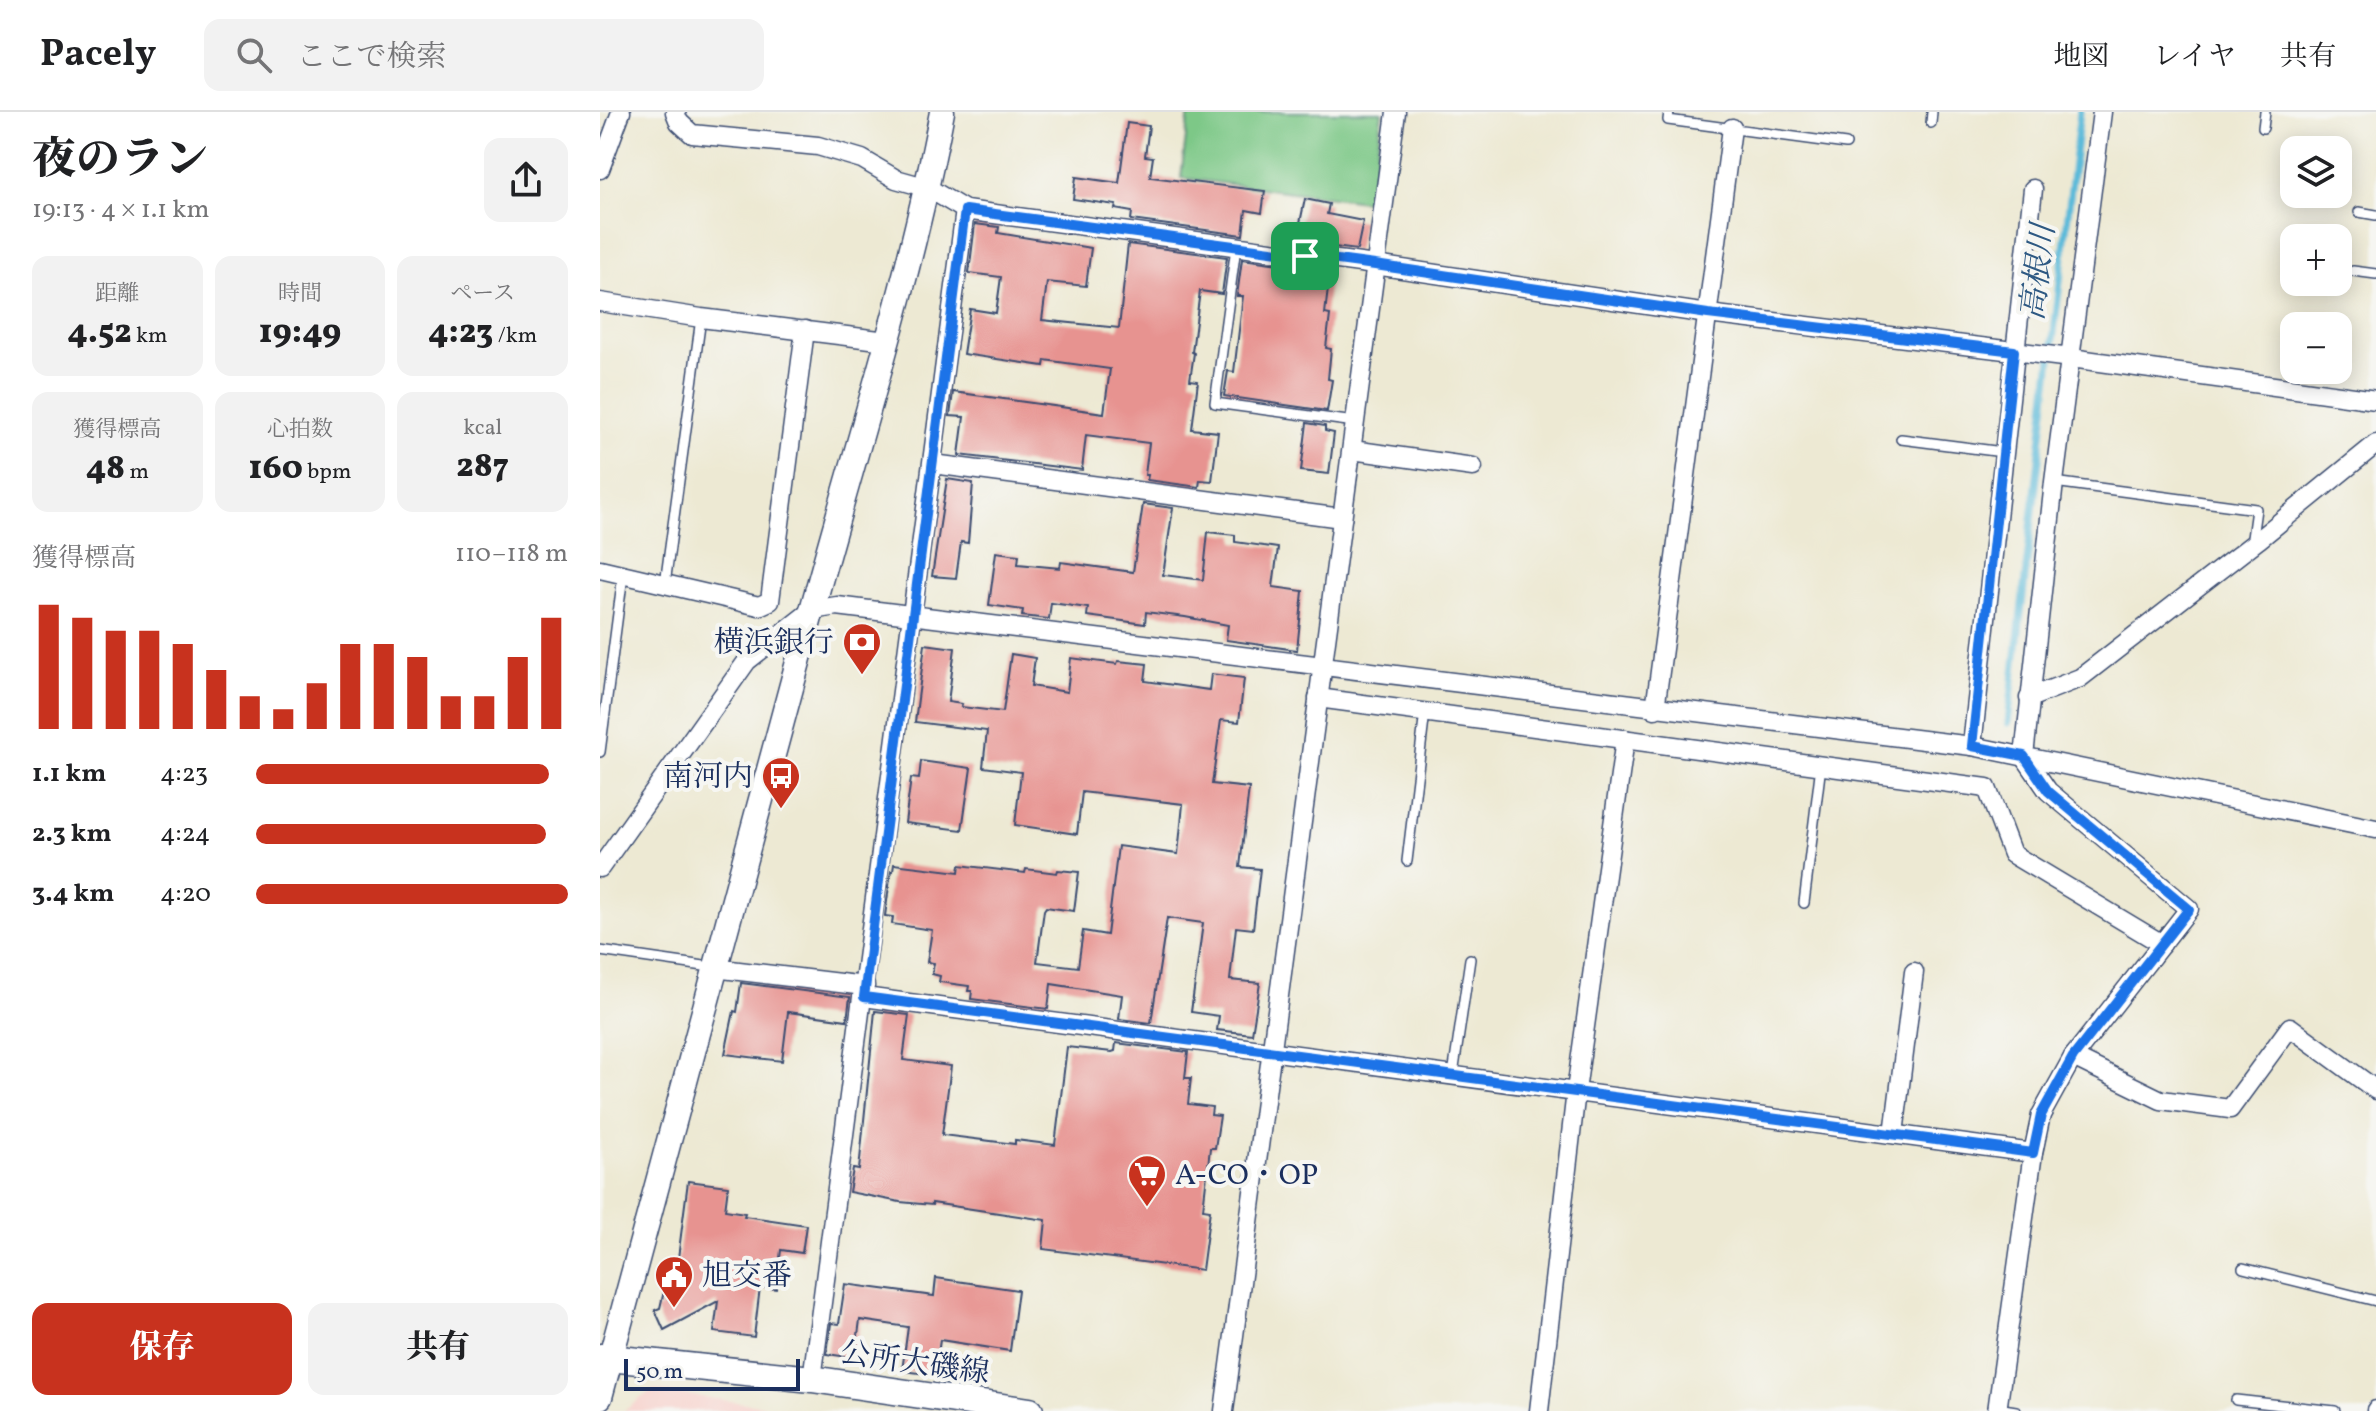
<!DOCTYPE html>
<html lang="ja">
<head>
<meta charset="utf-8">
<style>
  :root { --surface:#fff; --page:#f2f2f2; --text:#202124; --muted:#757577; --line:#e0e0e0; --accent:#c8321e }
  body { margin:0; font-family:Vollkorn,"Noto Serif JP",serif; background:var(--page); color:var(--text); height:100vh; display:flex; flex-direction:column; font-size:30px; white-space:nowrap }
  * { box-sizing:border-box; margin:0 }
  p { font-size:26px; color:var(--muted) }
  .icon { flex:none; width:44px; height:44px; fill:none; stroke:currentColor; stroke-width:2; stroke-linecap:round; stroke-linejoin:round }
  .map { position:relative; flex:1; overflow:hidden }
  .side { display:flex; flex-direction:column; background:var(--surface); width:600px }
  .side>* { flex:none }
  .fabs { position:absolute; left:1680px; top:24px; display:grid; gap:16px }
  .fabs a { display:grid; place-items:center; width:72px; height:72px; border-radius:16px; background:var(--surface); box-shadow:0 4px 20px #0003; font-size:40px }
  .scale { position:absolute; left:24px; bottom:20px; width:176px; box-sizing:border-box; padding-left:8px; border:4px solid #1b2f5e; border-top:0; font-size:22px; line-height:28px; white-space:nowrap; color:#1b2f5e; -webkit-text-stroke:6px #f6f6f2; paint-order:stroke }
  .pin { position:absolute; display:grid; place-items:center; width:68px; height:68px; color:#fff; margin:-34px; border-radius:16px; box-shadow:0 4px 12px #0006 }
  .round { display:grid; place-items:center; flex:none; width:84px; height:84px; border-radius:16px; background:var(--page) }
  .head { display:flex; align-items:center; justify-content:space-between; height:136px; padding:0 32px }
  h1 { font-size:44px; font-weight:800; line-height:60px }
  .metrics { display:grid; grid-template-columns:repeat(3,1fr); gap:12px; height:136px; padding:8px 32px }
  .metrics div { display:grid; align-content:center; border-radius:16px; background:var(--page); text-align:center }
  .metrics b { font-size:34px; font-weight:800 }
  .metrics small { font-size:22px; font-weight:400 }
  .metrics p { font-size:22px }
  .chart { height:224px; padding:16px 32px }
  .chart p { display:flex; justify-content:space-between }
  .chart svg { width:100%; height:144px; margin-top:8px; stroke:var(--accent); stroke-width:6 }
  .primary-button { display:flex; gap:16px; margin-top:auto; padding:16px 32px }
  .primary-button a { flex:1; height:92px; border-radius:16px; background:var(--accent); color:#fff; font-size:32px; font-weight:800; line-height:92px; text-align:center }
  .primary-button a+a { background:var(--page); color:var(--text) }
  ul { padding:0 32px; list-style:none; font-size:26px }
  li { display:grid; grid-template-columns:128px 96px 1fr; align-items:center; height:60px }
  li i { height:20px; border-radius:10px; background:var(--accent) }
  header { display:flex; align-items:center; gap:48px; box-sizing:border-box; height:112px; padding:0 40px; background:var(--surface); border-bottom:2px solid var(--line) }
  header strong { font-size:38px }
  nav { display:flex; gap:44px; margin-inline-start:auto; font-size:28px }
  .search { width:560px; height:72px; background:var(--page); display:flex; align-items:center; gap:20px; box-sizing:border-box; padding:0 28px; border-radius:16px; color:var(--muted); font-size:30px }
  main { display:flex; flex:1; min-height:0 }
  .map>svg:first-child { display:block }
  .built { fill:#f7d0cb }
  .green { fill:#7dc887; stroke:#4c7c72; stroke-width:2 }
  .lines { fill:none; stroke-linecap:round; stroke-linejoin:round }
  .stream { stroke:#5bbad9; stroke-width:7 }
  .building { fill:#e79390 }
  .service-casing { stroke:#3a4b70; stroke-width:12 }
  .minor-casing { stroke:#3a4b70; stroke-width:21 }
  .tertiary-casing { stroke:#3a4b70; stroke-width:27 }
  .secondary-casing { stroke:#3a4b70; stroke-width:29 }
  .service { stroke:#fff; stroke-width:9 }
  .minor { stroke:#fff; stroke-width:18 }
  .tertiary { stroke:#fff; stroke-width:24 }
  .secondary { stroke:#fff; stroke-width:26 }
  .route-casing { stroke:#fff; stroke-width:16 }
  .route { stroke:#1a73e8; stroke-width:10 }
  .labels { text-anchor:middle; stroke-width:8; stroke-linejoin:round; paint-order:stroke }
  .poi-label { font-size:30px; fill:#1b2f5e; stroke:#f6f6f2; text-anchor:end }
  .street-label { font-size:30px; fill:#1b2f5e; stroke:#f6f6f2 }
  .water-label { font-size:32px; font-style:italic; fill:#2e5983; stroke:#f6f6f2 }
</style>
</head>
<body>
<header>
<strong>Pacely</strong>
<div class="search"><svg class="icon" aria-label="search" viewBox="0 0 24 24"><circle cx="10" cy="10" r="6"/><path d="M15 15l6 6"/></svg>ここで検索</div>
<nav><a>地図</a><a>レイヤ</a><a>共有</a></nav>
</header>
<main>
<section class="side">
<div class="head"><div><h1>夜のラン</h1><p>19:13 · 4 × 1.1 km</p></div><a class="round"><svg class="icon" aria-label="share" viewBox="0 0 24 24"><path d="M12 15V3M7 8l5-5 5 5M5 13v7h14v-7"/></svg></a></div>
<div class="metrics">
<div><p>距離</p><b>4.52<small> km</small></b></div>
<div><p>時間</p><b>19:49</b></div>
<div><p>ペース</p><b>4:23<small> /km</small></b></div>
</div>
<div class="metrics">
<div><p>獲得標高</p><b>48<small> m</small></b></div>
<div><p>心拍数</p><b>160<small> bpm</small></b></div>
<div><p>kcal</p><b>287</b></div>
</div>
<div class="chart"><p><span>獲得標高</span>110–118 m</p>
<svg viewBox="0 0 160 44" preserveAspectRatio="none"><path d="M5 44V6M15 44V10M25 44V14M35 44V14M45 44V18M55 44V26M65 44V34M75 44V38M85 44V30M95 44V18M105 44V18M115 44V22M125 44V34M135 44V34M145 44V22M155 44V10"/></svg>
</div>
<ul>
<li><b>1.1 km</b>4:23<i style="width:94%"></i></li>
<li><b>2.3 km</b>4:24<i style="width:93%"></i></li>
<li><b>3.4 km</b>4:20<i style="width:100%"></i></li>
</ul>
<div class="primary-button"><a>保存</a><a>共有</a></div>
</section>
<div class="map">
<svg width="1776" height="1299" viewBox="0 0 1776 1299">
  <rect width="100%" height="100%" fill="#f6f6f2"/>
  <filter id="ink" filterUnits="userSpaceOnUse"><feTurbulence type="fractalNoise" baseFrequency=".0125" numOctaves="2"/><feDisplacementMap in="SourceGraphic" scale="16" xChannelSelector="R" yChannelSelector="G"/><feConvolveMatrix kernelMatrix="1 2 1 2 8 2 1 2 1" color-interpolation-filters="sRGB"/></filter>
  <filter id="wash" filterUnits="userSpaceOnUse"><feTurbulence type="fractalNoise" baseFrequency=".006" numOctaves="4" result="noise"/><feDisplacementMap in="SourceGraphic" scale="32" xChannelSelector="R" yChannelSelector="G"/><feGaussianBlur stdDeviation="1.8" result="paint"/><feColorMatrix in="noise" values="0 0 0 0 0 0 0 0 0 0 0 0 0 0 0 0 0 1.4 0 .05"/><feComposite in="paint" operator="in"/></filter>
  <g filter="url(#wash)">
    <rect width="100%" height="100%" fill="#ede9d3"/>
    <polygon class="built" points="52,1278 203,1299 24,1299"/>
    <polygon class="green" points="589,0 782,0 771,90 581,66"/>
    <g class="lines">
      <polyline class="stream" points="1408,611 1480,0"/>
    </g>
    <g id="blocks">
      <g class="building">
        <polygon points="527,11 549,14 545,44 553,45 550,65 665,79 662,101 646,98 643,123 531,108 532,100 515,97 516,93 473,87 476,65 519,71"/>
        <polygon points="705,87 729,92 727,102 763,109 757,138 696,130"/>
        <polygon points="375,112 399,115 398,121 491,136 486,174 447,170 442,208 519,216 528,132 627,145 622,182 600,179 592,240 594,241 590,268 598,269 592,317 618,320 612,369 600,368 599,375 547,368 548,363 545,363 549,331 486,323 482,358 359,343 364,305 350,304 353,280 504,301 510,257 445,248 444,254 363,242 370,197 396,201 401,165 369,161"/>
        <polygon points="642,147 730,159 725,202 730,203 726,236 731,237 728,267 732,268 727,299 624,284 628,259 634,260 643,184 637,184"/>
        <polygon points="707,311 725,314 725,319 734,321 729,362 701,359"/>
        <polygon points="347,367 373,371 368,431 361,430 356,466 332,464"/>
        <polygon points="543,392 573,396 563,463 603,468 608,420 635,423 635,430 678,436 673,475 703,479 697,538 626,528 628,513 585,505 546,500 545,512 487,504 488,496 451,491 449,507 422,504 423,498 389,493 396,440 419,443 418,452 460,456 461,450 533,460"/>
        <polygon points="325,532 355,536 348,590 362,592 361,595 403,600 411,542 435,546 431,574 467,580 471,546 517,552 518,549 547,552 545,569 609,578 611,562 644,566 639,610 621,608 612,672 649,676 640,755 660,757 653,817 636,815 630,868 660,871 652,922 617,918 619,904 591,900 603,811 567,806 551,911 519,907 522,883 451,872 448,897 371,887 372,879 368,879 369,874 339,870 340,864 332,862 334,851 327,850 332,818 292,812 293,805 285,804 291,759 293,759 294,752 359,760 360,753 425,761 426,757 457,761 458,758 479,760 474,799 446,795 444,798 437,850 478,855 483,819 507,823 518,734 578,742 583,692 482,680 477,722 415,713 421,660 383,655 387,619 315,610"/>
        <polygon points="321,649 371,656 362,718 305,711 311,666 319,667"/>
        <polygon points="141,871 250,885 247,908 188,900 182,949 125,942 134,899 137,900"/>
        <polygon points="275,899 309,903 303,948 351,954 342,1023 415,1032 415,1028 455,1033 467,935 512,940 515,939 516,931 588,940 585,966 591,966 588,992 612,995 611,1003 620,1004 615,1036 610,1036 603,1097 610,1098 602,1158 443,1137 446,1108 332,1091 332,1093 300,1090 249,1080 253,1057 259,1058"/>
        <polygon points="88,1069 128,1074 125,1098 145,1101 144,1104 206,1113 202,1141 181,1138 176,1177 160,1175 154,1225 114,1220 118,1189 64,1218 55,1198 60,1196 65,1175 74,1177"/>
        <polygon points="336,1166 418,1178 410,1239 340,1228 335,1263 302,1259 308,1215 260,1208 255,1246 227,1242 231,1211 239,1212 245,1172 334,1184"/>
      </g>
    </g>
  </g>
  <g filter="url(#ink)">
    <use href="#blocks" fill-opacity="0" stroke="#3a4b70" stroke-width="2"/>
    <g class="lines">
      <g class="service-casing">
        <g id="service">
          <polyline points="1069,0 1068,8 1246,32"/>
          <polyline points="1331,11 1332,0"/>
          <polyline points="1663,16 1665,0"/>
          <polyline points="1759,100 1776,103"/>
          <polyline points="636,135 615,291 755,310"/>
          <polyline points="1753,159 1776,162"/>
          <polyline points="1301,327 1403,340"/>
          <polyline points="1454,370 1656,397 1651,433"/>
          <polyline points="65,472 101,206"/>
          <polyline points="0,640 23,463"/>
          <polyline points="807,749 825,600"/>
          <polyline points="1204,791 1221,653"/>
          <polyline points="0,839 111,855"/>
          <polyline points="853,963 870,847"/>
          <polyline points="1643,1156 1776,1189"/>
          <polyline points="1636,1288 1735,1299"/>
          <polyline points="1397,1296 1416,1299"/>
        </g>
      </g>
      <g class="minor-casing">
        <g id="minor">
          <polyline points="75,0 79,10 92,22 218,34 262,47 296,67 328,76 365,98 775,153 1108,202 1471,246 1776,288"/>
          <polyline points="0,57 21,0"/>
          <polyline points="0,190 101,206 287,229"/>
          <polyline points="752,338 873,355"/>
          <polyline points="333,352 742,406"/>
          <polyline points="0,457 159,494 170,489 205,218"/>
          <polyline points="718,586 1387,676 1412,742 1562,832"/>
          <polyline points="1429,586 1480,566 1658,428 1776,332"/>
          <polyline points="1055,597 1132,16"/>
          <polyline points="1372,634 1433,77"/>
          <polyline points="0,756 147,549 212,498 237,494 1372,634 1776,717"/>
          <polyline points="114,856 265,874"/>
          <polyline points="264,885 1433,1041 1397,1299"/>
          <polyline points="1473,945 1561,988 1630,997 1690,915 1776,978"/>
          <polyline points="1294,1022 1314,860"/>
          <polyline points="1433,1041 1441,1003 1473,945 1589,797 1448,679 1424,644 1454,370 1502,0"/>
          <polyline points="212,1267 365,98"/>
          <polyline points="624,1299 796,0"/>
          <polyline points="939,1299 976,979 1025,627"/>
          <polyline points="1776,1299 1776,1298"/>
        </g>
      </g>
      <g class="tertiary-casing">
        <path id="tertiary" d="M0,1285C69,1022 141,760 212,498C257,332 310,168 342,0"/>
      </g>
      <g class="secondary-casing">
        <polyline id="secondary" points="0,1245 212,1267 430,1299"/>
      </g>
      <use href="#service" class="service"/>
      <use href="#minor" class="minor"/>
      <use href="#tertiary" class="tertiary"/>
      <use href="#secondary" class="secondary"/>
    </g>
  </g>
  <g class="lines" filter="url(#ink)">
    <g class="route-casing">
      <polygon id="route" points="365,98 775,153 1108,202 1414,239 1372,634 1424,644 1448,679 1589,797 1473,945 1441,1003 1433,1041 264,885"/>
    </g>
    <use href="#route" class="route"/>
  </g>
  <defs>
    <g id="bank-pin" transform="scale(2)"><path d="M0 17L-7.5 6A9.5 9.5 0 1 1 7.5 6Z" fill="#c8321e" stroke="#f6f6f2"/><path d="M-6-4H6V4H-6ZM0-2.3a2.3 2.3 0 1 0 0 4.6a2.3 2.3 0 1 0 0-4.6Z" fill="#fff"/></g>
    <g id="bus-pin" transform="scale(2)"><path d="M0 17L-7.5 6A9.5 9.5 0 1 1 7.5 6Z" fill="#c8321e" stroke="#f6f6f2"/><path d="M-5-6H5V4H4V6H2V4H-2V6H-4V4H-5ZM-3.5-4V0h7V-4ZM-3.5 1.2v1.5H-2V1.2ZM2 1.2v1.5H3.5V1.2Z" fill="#fff"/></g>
    <g id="supermarket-pin" transform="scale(2)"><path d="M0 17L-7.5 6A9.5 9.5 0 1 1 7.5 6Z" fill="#c8321e" stroke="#f6f6f2"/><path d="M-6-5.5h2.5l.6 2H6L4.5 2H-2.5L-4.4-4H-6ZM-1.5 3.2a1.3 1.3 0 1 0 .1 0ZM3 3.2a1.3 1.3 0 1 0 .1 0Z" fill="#fff"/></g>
    <g id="civic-pin" transform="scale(2)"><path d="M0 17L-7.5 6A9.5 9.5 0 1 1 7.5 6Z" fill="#c8321e" stroke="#f6f6f2"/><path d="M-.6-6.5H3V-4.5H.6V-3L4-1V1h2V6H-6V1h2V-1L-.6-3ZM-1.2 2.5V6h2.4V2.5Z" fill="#fff"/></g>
  </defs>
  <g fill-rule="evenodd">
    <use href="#bank-pin" x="262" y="530"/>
    <use href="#bus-pin" x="181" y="664"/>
    <use href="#supermarket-pin" x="547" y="1062"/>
    <use href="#civic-pin" x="74" y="1163"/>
  </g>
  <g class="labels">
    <g class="poi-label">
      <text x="234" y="540">横浜銀行</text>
      <text x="153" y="674">南河内</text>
      <text x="575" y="1072" text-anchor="start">A-CO・OP</text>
      <text x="102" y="1173" text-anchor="start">旭交番</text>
    </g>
    <g class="street-label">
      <text transform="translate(315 1250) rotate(8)" y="10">公所大磯線</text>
    </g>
    <g class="water-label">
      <text transform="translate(1437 160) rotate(-83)" y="11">高根川</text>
    </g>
  </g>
</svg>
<div class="fabs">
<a><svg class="icon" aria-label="layers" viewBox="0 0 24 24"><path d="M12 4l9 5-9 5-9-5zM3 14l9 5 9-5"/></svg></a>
<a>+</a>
<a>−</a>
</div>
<div class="scale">50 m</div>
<div class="pin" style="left:705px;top:144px;background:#1e9e55"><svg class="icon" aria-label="arrive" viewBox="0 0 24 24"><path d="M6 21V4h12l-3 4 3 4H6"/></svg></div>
</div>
</main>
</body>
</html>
